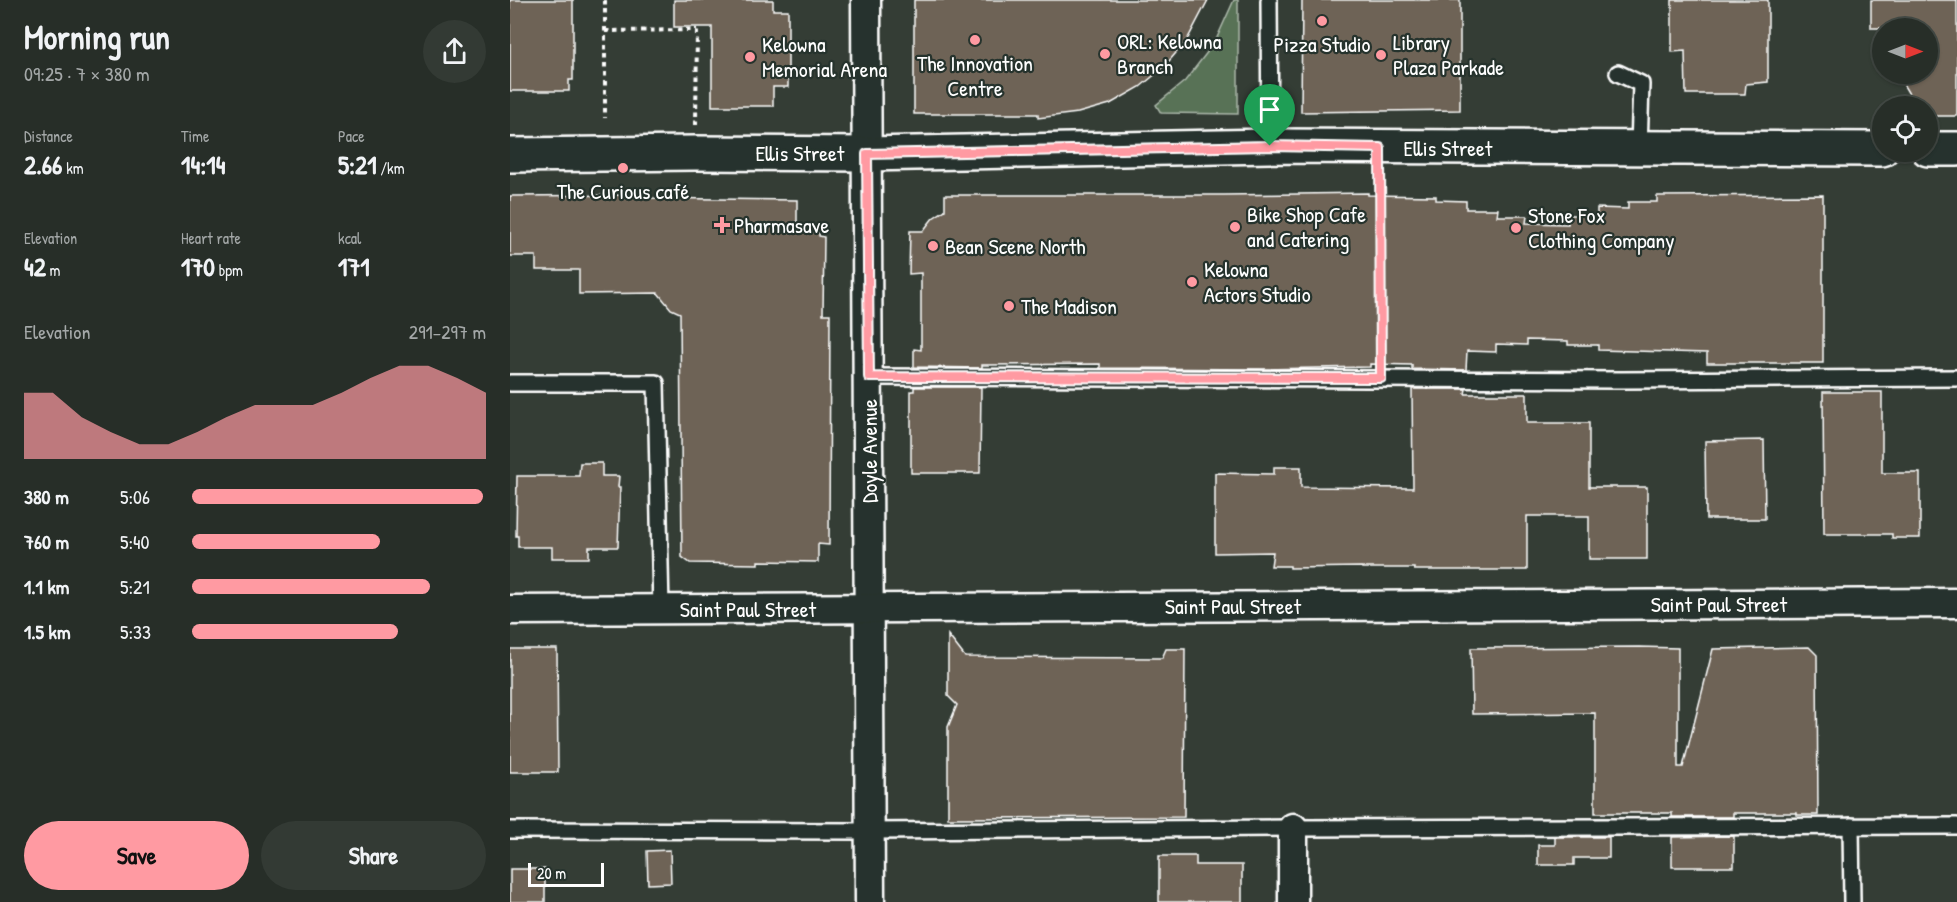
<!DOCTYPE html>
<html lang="en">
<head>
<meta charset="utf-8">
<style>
  :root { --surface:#272e28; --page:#333a34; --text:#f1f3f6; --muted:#a4a8a8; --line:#434a45; --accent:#ff9aa2 }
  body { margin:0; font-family:"Patrick Hand",sans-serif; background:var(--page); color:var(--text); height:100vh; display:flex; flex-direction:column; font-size:22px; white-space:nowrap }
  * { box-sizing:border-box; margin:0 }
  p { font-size:20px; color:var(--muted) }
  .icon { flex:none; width:33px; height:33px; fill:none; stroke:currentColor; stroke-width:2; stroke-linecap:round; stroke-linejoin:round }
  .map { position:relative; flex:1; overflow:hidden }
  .sheet { display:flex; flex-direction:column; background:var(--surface); width:510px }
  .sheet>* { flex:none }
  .needle { width:39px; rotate:90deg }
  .buttons { position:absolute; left:1362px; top:18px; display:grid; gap:12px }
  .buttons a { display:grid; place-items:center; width:66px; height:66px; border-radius:50%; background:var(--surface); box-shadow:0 2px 4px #0004,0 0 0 2px var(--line); font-size:30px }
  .scale { position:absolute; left:18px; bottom:15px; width:76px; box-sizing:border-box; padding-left:6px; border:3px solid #fff; border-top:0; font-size:16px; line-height:21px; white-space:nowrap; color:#fff; -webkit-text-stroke:4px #26332d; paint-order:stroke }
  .pin { position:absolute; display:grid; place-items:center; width:51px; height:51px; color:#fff; margin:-62px -26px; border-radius:50% 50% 50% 0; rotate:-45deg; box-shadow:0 0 6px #0007 }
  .pin .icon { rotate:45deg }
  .round { display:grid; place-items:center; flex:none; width:63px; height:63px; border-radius:32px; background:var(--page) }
  .overview { display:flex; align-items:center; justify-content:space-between; height:102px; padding:0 24px }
  h1 { font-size:33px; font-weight:700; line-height:45px }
  .figures { display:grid; grid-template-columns:repeat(3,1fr); gap:9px; height:102px; padding:6px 24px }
  .figures div { display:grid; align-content:center }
  .figures b { font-size:26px; font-weight:700 }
  .figures small { font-size:16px; font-weight:400 }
  .figures p { font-size:16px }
  .chart { height:168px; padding:12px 24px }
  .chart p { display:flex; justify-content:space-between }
  .chart svg { width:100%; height:108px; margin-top:6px; fill:var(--accent); opacity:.7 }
  .button { display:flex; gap:12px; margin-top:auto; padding:12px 24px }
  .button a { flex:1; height:69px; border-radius:36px; background:var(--accent); color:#111; font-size:24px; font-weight:700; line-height:69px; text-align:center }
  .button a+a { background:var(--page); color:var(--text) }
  ul { padding:0 24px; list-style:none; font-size:20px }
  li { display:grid; grid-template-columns:96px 72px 1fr; align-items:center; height:45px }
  li i { height:15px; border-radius:8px; background:var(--accent) }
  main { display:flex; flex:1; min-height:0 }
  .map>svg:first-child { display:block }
  .green { fill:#597257; stroke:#acb8ab; stroke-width:1.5 }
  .building { fill:#6e6457; stroke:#fff; stroke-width:1.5 }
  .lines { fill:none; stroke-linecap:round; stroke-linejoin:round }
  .service-casing { stroke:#fff; stroke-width:20 }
  .minor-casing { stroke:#fff; stroke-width:33 }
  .tertiary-casing { stroke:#fff; stroke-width:38 }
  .path { stroke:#fff; stroke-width:4; stroke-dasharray:4.5 4.5; stroke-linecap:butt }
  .service { stroke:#26332d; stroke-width:15 }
  .minor { stroke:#26332d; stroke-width:28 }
  .tertiary { stroke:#26332d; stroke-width:33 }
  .route-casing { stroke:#fff; stroke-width:12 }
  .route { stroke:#ff9aa2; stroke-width:8 }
  .poi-dot { fill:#ff9aa2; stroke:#26332d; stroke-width:2 }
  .labels { text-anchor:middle; stroke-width:4.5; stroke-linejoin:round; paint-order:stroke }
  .poi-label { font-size:22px; fill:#fff; stroke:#26332d; text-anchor:start }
  .street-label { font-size:22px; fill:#fff; stroke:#26332d }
</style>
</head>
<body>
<main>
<section class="sheet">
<div class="overview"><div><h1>Morning run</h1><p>09:25 · 7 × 380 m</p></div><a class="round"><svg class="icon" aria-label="share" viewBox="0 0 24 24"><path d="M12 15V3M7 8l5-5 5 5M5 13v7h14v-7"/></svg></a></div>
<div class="figures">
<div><p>Distance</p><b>2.66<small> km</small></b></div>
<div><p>Time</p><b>14:14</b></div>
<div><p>Pace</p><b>5:21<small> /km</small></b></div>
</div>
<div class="figures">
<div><p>Elevation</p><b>42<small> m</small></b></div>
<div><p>Heart rate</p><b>170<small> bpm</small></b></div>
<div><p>kcal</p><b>171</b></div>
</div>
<div class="chart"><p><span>Elevation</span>291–297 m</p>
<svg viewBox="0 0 160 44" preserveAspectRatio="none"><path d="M0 44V17L10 17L20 27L30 33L40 38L50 38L60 33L70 27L80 22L90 22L100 22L110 17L120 11L130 6L140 6L150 11L160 17V44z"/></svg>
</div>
<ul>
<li><b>380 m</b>5:06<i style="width:99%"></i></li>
<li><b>760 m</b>5:40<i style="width:64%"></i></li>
<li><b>1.1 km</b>5:21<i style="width:81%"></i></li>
<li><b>1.5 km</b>5:33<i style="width:70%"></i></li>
</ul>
<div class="button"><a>Save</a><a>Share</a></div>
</section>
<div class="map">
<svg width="1447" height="902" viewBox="0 0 1447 902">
  <rect width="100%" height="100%" fill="#343d35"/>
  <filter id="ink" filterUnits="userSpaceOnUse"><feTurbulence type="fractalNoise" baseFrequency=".0167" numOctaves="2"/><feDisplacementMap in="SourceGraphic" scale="12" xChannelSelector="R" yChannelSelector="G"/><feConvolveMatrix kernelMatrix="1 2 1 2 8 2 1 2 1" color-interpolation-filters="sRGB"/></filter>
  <g filter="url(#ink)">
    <polygon class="green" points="724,0 728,0 728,114 651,113 646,105 675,81 705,42"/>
    <g class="building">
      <polygon points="0,0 63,0 63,80 59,80 59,91 0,91"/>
      <polygon points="164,0 263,0 263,10 278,10 278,87 263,87 263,106 202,106 202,27 164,27"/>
      <polygon points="404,0 698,0 677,40 653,68 630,87 600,104 568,113 528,118 528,114 404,114"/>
      <polygon points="792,0 950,0 950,110 791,112"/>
      <polygon points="1162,0 1258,0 1258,82 1236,84 1235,94 1176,94 1175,51 1162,52"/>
      <polygon points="1361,0 1447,0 1447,116 1418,116 1418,106 1406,106 1387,74 1418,74 1418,28 1361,28"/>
      <polygon points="858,193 858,195 926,196 926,200 956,201 956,209 988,209 987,216 1017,216 1016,223 1058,224 1058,215 1087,215 1087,208 1118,209 1118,202 1147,202 1147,196 1313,195 1313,363 1197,363 1197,353 1088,350 1088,345 1058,345 1058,341 1017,340 1017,345 986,344 986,352 957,351 956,370 902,369 902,365 860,364 860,367 753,369 590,368 590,364 472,365 472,368 404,367 404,349 411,350 411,273 399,274 400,231 413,231 423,218 435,210 435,195 714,195"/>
      <polygon points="135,195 135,198 287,200 287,231 309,232 309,236 314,237 313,314 320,314 319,545 308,544 308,562 248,561 248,564 180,563 172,557 170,313 161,309 148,293 69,294 69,270 26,270 26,256 0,256 0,196"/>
      <polygon points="404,387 471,387 470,473 401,473 401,391 404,391"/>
      <polygon points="902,389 956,389 955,394 1017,394 1017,423 1079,423 1079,487 1137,487 1137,559 1079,559 1079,516 1017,516 1017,570 904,570 904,568 852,568 852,567 780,568 780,566 761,566 763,552 705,553 705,473 764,474 764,467 791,467 791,487 903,488"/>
      <polygon points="1313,392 1372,392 1372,473 1410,473 1410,538 1382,538 1382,534 1314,534"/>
      <polygon points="1254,440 1255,519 1196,519 1195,441"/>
      <polygon points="70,463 92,463 92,476 109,476 108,487 110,487 108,547 79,547 79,558 42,558 42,547 8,547 8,536 6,536 7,476 69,476"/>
      <polygon points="438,635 455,657 652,658 656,649 675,649 674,817 438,818 438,727 447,705 438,696"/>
      <polygon points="1129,647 1168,648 1168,767 1173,767 1203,649 1299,647 1307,655 1308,815 1287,815 1287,813 1223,813 1223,817 1162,817 1162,813 1085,813 1085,713 962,714 961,648"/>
      <polygon points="0,649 47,649 48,772 0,772"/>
      <polygon points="1224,836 1224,867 1162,867 1162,837"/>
      <polygon points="1045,837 1099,837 1099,858 1064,858 1064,865 1028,865 1028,845 1045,845"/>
      <polygon points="160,850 161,883 138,884 137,851"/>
      <polygon points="649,856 686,856 686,865 732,865 732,902 649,902"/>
      <rect x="0" y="869" width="35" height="33"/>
    </g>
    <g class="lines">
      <g class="service-casing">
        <g id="service">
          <polyline points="759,0 760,146"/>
          <polyline points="1108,73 1131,84 1129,148"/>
          <polyline points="359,377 1111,380 1447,378"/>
          <polyline points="0,383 146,383 151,609"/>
          <polyline points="1341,826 1342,902"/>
          <polyline points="0,830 360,831 783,828 1447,826"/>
        </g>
      </g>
      <g class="minor-casing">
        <g id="minor">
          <polyline points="356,0 360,902"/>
          <polyline points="0,610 1447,603"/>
          <polyline points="783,828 783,902"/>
        </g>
      </g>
      <g class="tertiary-casing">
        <g id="tertiary">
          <polyline points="1418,149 1447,149"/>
          <polyline points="0,155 186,153 357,154 760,146 1372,149"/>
        </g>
      </g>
      <g class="path">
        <polyline points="95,0 95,118"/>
        <polyline points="95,31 187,30"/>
        <polyline points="186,125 187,27"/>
        <polyline points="870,175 871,360"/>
      </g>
      <use href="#service" class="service"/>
      <use href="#minor" class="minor"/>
      <use href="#tertiary" class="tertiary"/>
    </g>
  </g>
  <g class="lines" filter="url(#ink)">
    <g class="route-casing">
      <polygon id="route" points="760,146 870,148 871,378 359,377 357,154"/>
    </g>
    <use href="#route" class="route"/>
  </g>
  <g class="poi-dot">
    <circle cx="812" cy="21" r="6"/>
    <circle cx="465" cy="40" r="6"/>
    <circle cx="595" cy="54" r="6"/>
    <circle cx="871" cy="55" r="6"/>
    <circle cx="240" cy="57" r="6"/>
    <circle cx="113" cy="168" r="6"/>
    <path d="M209 216h6v6h6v6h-6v6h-6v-6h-6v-6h6z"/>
    <circle cx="725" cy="227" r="6"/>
    <circle cx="1006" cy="228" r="6"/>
    <circle cx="423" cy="246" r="6"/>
    <circle cx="682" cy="282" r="6"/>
    <circle cx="499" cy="306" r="6"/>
  </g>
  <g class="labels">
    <g class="poi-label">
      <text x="607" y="49">ORL: Kelowna<tspan x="607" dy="25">Branch</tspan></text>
      <text x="883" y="50">Library<tspan x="883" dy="25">Plaza Parkade</tspan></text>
      <text x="252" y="52">Kelowna<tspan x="252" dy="25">Memorial Arena</tspan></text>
      <text x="812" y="52" text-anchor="middle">Pizza Studio</text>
      <text x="465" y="71" text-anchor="middle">The Innovation<tspan x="465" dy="25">Centre</tspan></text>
      <text x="113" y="199" text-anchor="middle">The Curious café</text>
      <text x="737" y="222">Bike Shop Cafe<tspan x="737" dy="25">and Catering</tspan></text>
      <text x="1018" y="223">Stone Fox<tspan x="1018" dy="25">Clothing Company</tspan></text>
      <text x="224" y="233">Pharmasave</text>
      <text x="435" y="254">Bean Scene North</text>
      <text x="694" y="277">Kelowna<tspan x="694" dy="25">Actors Studio</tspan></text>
      <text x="511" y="314">The Madison</text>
    </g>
    <g class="street-label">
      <text x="938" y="156">Ellis Street</text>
      <text x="290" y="161">Ellis Street</text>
      <text transform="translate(359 451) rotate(-90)" y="8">Doyle Avenue</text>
      <text x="1209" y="612">Saint Paul Street</text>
      <text x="723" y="614">Saint Paul Street</text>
      <text x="238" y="617">Saint Paul Street</text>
    </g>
  </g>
</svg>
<div class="buttons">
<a><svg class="needle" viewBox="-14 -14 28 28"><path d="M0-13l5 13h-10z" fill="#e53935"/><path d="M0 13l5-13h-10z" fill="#a4a8a8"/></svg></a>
<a><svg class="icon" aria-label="locate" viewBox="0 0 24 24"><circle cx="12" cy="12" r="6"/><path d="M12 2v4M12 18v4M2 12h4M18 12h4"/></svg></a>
</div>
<div class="scale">20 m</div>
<div class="pin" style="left:760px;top:146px;background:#1e9e55"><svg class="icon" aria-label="arrive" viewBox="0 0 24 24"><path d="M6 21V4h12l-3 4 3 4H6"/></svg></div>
</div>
</main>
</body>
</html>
